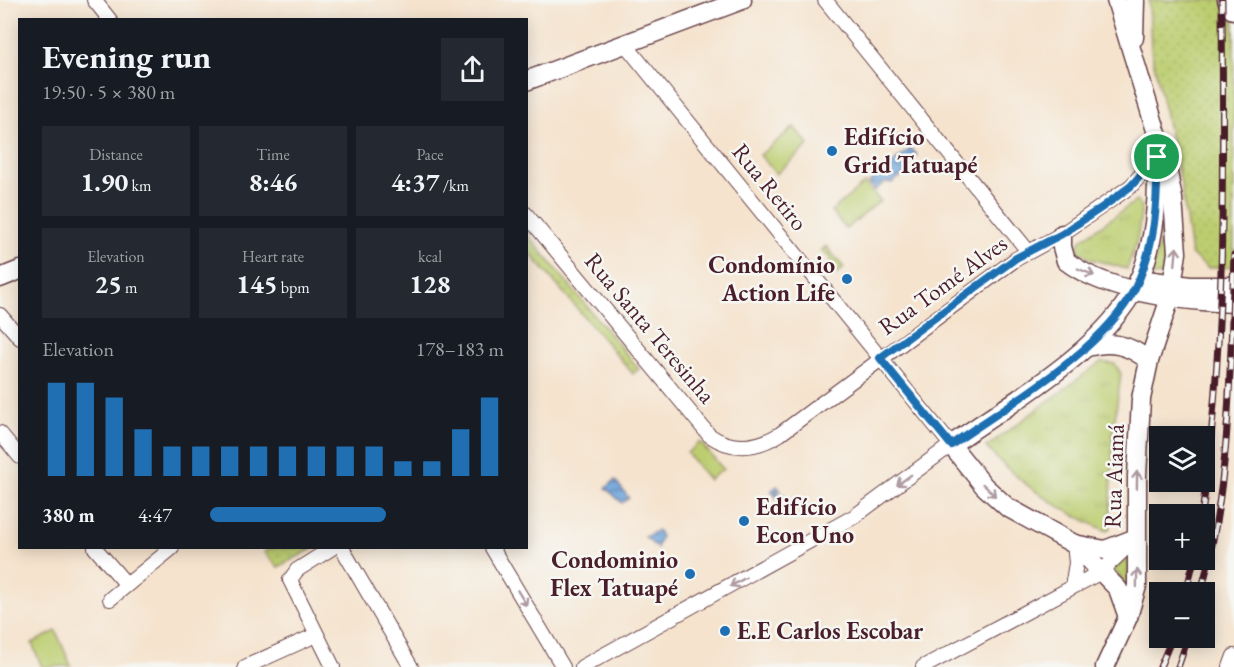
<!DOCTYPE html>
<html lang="en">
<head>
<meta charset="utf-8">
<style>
  :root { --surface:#171b24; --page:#242831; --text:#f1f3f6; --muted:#9ea1a6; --accent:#1f6fb2 }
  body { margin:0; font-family:"EB Garamond",serif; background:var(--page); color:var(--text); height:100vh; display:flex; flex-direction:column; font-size:22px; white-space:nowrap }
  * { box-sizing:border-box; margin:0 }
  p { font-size:20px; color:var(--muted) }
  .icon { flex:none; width:33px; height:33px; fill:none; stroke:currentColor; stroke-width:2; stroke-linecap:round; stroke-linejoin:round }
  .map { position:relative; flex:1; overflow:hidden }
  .sheet { position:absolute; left:18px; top:18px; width:510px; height:531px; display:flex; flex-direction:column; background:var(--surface); border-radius:0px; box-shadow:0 3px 15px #0003 }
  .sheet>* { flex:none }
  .controls { position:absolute; left:1149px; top:426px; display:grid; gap:12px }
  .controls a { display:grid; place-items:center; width:66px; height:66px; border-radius:0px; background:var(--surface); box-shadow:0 3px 15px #0003; font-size:30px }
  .pin { position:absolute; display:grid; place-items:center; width:51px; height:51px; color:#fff; margin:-26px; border:3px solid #fff; border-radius:50%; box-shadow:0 2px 6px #0007 }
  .round { display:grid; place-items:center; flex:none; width:63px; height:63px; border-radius:0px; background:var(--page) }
  .head { display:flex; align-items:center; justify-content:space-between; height:102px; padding:0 24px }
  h1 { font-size:33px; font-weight:700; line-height:45px }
  .figures { display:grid; grid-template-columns:repeat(3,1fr); gap:9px; height:102px; padding:6px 24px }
  .figures div { display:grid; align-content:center; border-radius:0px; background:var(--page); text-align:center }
  .figures b { font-size:26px; font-weight:700 }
  .figures small { font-size:16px; font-weight:400 }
  .figures p { font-size:16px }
  .chart { height:168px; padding:12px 24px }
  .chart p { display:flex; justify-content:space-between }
  .chart svg { width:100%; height:108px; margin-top:6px; stroke:var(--accent); stroke-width:6 }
  ul { padding:0 24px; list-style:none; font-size:20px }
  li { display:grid; grid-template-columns:96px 72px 1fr; align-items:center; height:45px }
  li i { height:15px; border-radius:8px; background:var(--accent) }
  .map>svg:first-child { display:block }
  .grass { fill:url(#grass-dots); stroke:#83764e; stroke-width:1.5 }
  .park { fill:url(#park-tufts); stroke:#83764e; stroke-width:1.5 }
  .pitch { fill:#bccd70; stroke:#83764e; stroke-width:1.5 }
  .water { fill:url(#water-rules); stroke:#5c6283; stroke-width:1.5 }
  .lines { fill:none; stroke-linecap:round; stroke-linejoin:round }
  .street-casing { stroke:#643c43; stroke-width:16 }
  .secondary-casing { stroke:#643c43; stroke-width:21 }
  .highway-casing { stroke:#643c43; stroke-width:27 }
  .street { stroke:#fff; stroke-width:14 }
  .secondary { stroke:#fff; stroke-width:18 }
  .highway { stroke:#fff; stroke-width:24 }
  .rail-casing { stroke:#4a1f2b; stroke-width:7 }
  .rail { stroke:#f6f6f2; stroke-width:4.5; stroke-dasharray:14; stroke-linecap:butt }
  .oneway { stroke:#ae9aa0 }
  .route-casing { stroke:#fff; stroke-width:12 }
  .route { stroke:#1f6fb2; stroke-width:8 }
  .poi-dot { fill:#1f6fb2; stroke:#f6f6f2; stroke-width:2 }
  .labels { text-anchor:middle; stroke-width:5; stroke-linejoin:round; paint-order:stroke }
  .poi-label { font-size:24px; font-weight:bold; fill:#4a1f2b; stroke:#f6f6f2; text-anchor:start }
  .street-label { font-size:24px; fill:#4a1f2b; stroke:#f6f6f2 }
</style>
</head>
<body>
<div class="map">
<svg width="1234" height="667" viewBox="0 0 1234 667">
  <defs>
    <pattern id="grass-dots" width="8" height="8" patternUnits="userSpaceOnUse" patternTransform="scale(1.5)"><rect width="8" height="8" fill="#bccd70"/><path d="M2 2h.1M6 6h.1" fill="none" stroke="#a3b061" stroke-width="1.8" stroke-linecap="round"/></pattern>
    <pattern id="park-tufts" width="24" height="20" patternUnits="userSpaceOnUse" patternTransform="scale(1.5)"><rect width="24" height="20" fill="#bccd70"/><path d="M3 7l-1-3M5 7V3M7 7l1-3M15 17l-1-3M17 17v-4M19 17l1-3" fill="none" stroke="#a3b061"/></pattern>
    <pattern id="water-rules" width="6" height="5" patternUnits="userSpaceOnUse" patternTransform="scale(1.5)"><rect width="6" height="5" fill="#6da4db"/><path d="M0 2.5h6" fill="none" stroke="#5c85b2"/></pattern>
  </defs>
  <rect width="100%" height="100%" fill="#f6f6f2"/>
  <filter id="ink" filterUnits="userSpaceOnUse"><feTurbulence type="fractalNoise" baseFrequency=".0167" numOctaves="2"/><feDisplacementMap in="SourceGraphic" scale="12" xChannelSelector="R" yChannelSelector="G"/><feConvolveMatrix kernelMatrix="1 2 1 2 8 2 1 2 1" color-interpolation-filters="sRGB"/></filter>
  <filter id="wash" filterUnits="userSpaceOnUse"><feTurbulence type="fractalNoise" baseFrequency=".008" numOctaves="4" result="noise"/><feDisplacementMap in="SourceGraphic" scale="24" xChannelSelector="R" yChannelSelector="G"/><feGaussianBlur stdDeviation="1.35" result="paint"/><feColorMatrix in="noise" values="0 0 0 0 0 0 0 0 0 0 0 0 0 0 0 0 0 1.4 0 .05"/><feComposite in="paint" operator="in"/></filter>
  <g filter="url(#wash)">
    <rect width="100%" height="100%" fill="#f5e3cd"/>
    <g class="grass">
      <polygon points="1149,0 1234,0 1234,267 1208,268 1191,254 1181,183 1151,50"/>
      <polygon points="526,233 639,369 633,374 527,250"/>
      <polygon points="826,246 844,268 835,275 831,269 830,258 821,250"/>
      <polygon points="271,548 314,548 278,567 264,552"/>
      <polygon points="1128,557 1129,587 1113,569"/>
    </g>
    <g class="park">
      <polygon points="1136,201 1142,206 1137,240 1127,269 1091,259 1079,252 1078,246 1081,240"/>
      <polygon points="1165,221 1166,248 1162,275 1151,276"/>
      <path d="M1101,362L1115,364L1121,374L1113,433L1110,529L1107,531C1060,510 1020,485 986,447Z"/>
    </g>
    <g class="pitch">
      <polygon points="794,127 809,145 776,174 760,155"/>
      <polygon points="865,183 880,201 846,229 831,211"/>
      <polygon points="700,442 723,469 709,480 687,453"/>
      <polygon points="56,631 71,666 42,667 32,643"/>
    </g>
    <g class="water">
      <polygon points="911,148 917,155 906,164 905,173 892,183 886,182 875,190 869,183"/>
      <polygon points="615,480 629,498 622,503 606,488"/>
      <polygon points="777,486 781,491 776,491 780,496 783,494 791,503 785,507 771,491"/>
      <polygon points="658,530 661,537 657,548 645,537"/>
    </g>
  </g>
  <g filter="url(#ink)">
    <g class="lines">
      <g class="street-casing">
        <g id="street">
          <polyline points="94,0 110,20"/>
          <polyline points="825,0 1028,251"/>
          <path d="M526,214L709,435C732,451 756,449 780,434L1016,259L1062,234L1131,186L1157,157"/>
          <polyline points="0,315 20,338"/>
          <polyline points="0,433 20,457"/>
          <polyline points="95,548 127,585"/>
          <polyline points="332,548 297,570 290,580 333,667"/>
          <polyline points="342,548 411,667"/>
          <polyline points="492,548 563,667"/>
          <polyline points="1072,587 1076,563 1074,544"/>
          <polyline points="110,599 172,548"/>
          <polyline points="245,667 316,635"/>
          <polyline points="582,667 855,516 951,445 625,44"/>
          <polyline points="923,667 1101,572 1132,542"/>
          <polyline points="1230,667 1234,656"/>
        </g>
      </g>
      <g class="secondary-casing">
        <g id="secondary">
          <polyline points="1134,38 1135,0"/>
          <polyline points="526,81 742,0"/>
          <path d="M1062,234V247L1066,261C1108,293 1184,301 1234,303"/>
          <polyline points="0,278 20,270"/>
          <polyline points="1139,279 1190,286 1234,286"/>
          <path d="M1087,347C1111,340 1130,345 1149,361"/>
          <polyline points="1074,544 1105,550 1136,538"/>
          <path d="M1128,617L1118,589L1074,544L1007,507L984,486L951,445C1010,403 1105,350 1137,284C1154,248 1158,203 1157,163"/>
          <polyline points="1105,667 1128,617 1137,586 1137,476 1141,399 1149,361 1170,298 1177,253 1173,199 1166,163 1116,0"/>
        </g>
      </g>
      <g class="highway-casing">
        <polyline id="highway" points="1230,0 1234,7"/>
      </g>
      <use href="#street" class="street"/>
      <use href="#secondary" class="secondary"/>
      <use href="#highway" class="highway"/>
      <g class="rail-casing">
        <g id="rail">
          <path d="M1202,514C1226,344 1223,172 1222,0"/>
          <polyline points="1186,592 1194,560"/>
          <path d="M1201,592C1231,482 1230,369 1234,255"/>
          <polyline points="1160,667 1172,638"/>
          <polyline points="1178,667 1188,638"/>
        </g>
      </g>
      <use href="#rail" class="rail"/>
    </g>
    <defs><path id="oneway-shaft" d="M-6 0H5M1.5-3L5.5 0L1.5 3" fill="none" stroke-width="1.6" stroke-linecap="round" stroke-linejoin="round" transform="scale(1.5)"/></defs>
    <g class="oneway">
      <use href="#oneway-shaft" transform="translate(1176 256) rotate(-85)"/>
      <use href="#oneway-shaft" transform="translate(1086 272) rotate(23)"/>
      <use href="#oneway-shaft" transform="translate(904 480) rotate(144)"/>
      <use href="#oneway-shaft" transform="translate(1137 480) rotate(-89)"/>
      <use href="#oneway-shaft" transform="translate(989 490) rotate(44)"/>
      <use href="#oneway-shaft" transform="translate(1137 578) rotate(-89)"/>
      <use href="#oneway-shaft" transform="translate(738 582) rotate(151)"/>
      <use href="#oneway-shaft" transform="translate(522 598) rotate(59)"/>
    </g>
  </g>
  <g class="lines" filter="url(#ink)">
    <g class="route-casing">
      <path id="route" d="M1157,157C1158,201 1155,248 1135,288C1103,351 1009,404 951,445L880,358L1016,258L1062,234L1104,206L1131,186Z"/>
    </g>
    <use href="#route" class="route"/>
  </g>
  <g class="poi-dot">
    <circle cx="832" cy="151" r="6"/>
    <circle cx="847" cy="279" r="6"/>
    <circle cx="744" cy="521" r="6"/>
    <circle cx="690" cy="574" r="6"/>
    <circle cx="725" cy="631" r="6"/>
  </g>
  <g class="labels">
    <g class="poi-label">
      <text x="844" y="145">Edifício<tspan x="844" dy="28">Grid Tatuapé</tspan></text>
      <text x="835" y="273" text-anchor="end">Condomínio<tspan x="835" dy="28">Action Life</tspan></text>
      <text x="756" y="515">Edifício<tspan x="756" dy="28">Econ Uno</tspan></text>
      <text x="678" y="568" text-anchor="end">Condominio<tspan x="678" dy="28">Flex Tatuapé</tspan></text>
      <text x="737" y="639">E.E Carlos Escobar</text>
    </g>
    <g class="street-label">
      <text transform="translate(770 187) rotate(51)" y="8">Rua Retiro</text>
      <text transform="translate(943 285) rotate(-36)" y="8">Rua Tomé Alves</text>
      <text transform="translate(650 328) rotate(50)" y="8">Rua Santa Teresinha</text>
      <text transform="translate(1114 476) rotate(-88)" y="8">Rua Aiamá</text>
    </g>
  </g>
</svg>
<div class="controls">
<a><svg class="icon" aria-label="layers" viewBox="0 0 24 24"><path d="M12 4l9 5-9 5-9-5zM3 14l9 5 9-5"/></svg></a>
<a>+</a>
<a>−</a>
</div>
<div class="pin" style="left:1157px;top:157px;background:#1e9e55"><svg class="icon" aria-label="arrive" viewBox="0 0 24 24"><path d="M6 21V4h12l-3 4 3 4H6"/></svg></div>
<section class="sheet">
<div class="head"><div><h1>Evening run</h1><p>19:50 · 5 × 380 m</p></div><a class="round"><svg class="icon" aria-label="share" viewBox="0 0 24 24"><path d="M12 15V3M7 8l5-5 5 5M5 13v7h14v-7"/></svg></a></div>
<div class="figures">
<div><p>Distance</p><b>1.90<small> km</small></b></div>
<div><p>Time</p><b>8:46</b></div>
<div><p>Pace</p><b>4:37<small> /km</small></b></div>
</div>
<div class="figures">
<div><p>Elevation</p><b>25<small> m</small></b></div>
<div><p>Heart rate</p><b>145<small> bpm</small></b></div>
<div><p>kcal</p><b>128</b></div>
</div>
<div class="chart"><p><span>Elevation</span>178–183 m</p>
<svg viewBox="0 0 160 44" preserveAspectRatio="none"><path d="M5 44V6M15 44V6M25 44V12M35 44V25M45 44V32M55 44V32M65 44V32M75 44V32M85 44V32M95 44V32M105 44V32M115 44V32M125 44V38M135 44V38M145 44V25M155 44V12"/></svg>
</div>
<ul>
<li><b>380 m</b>4:47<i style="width:60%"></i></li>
</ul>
</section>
</div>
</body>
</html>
